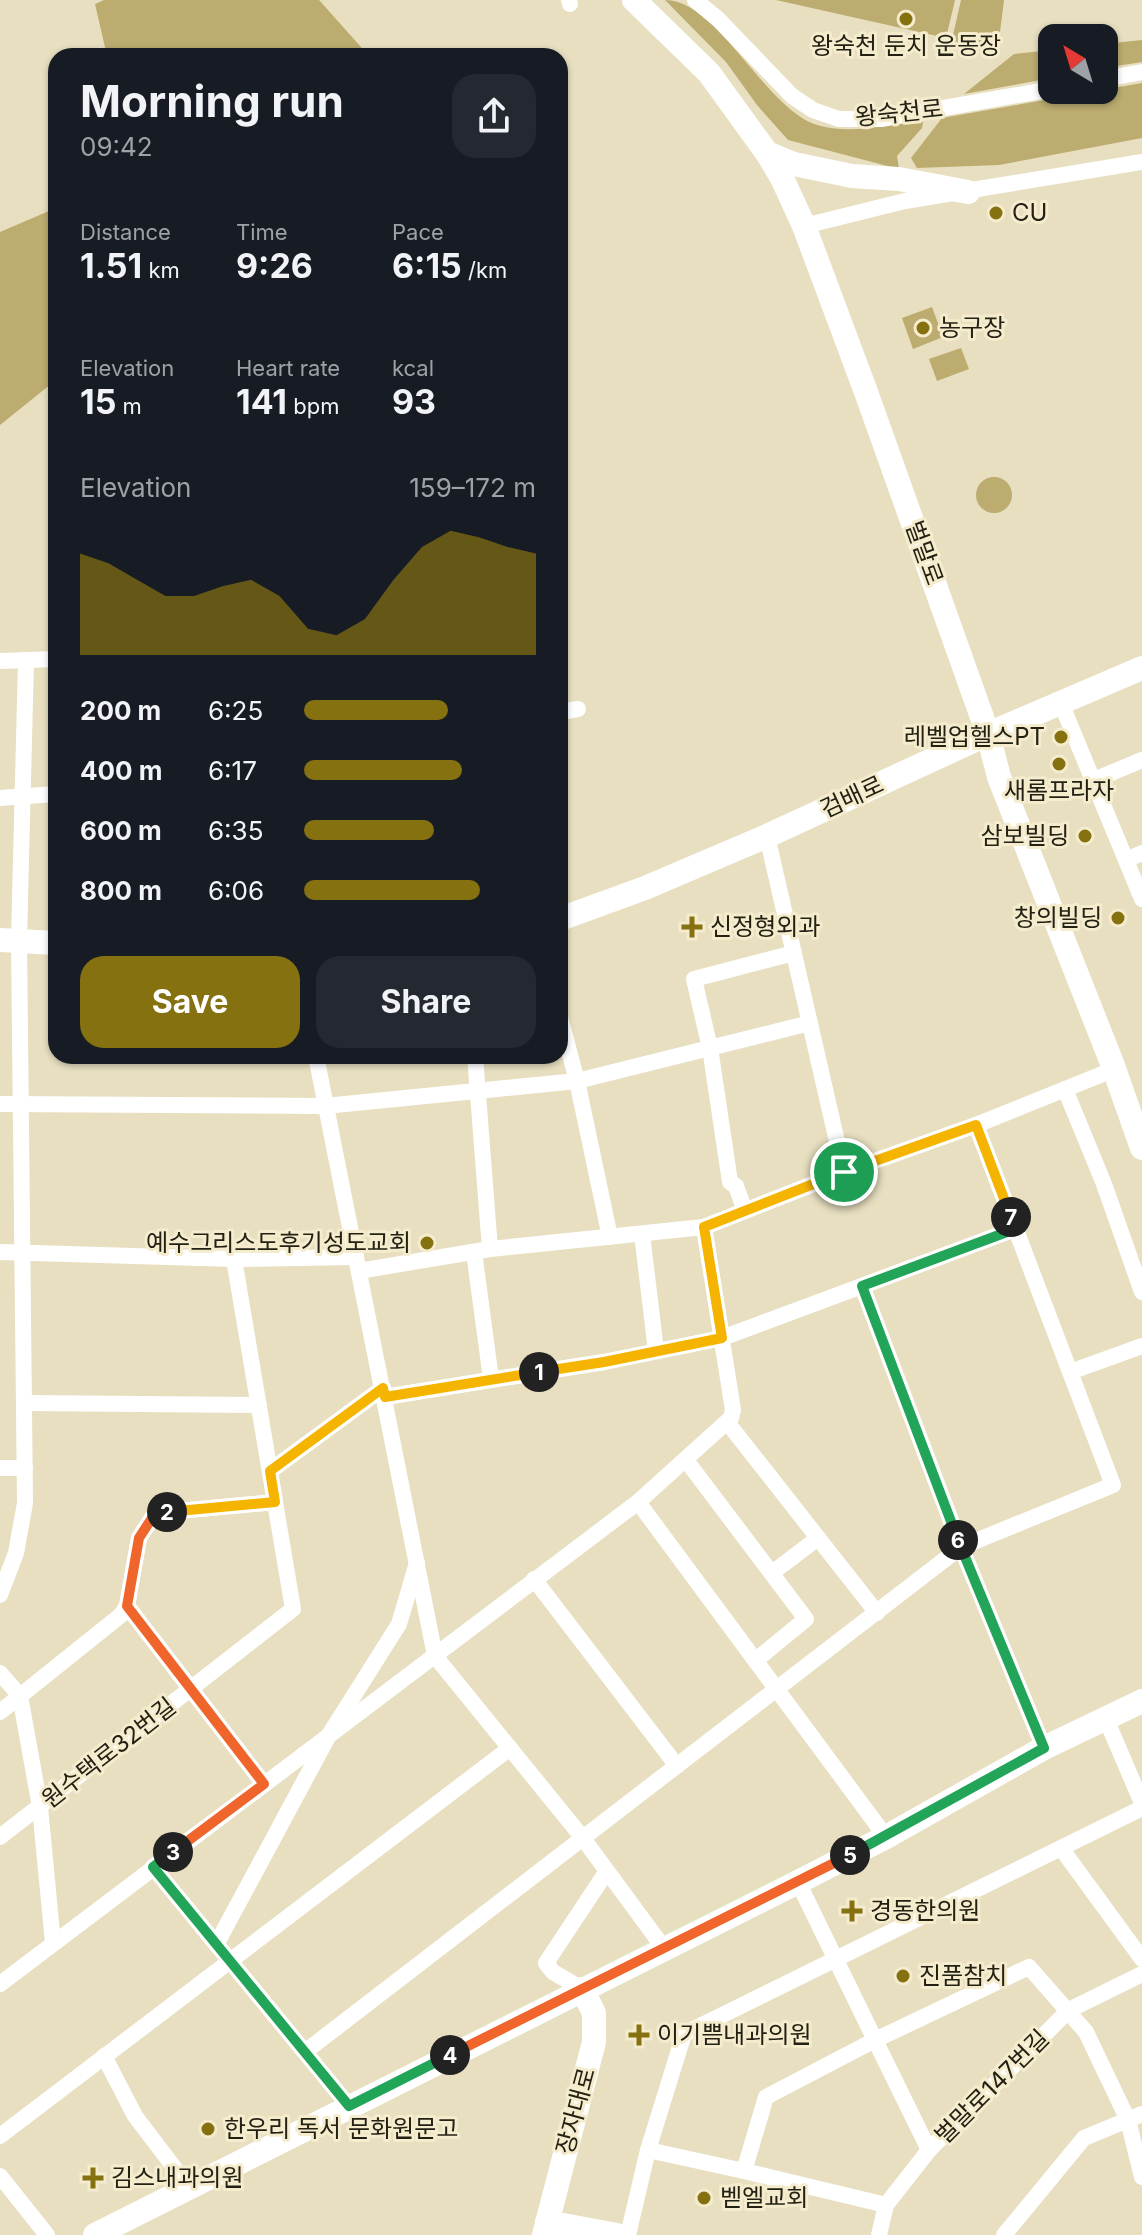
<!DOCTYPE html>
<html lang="en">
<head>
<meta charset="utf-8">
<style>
  :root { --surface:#171b24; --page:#242831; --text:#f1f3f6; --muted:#9ea1a6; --accent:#867111 }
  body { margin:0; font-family:Inter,"Noto Sans KR",sans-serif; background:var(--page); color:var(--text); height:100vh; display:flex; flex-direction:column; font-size:30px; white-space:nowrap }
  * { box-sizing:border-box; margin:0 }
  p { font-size:26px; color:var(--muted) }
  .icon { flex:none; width:44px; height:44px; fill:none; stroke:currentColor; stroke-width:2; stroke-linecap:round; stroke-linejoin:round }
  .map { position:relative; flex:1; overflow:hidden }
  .details { position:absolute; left:48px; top:48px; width:520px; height:1016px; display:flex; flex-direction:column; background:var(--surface); border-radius:24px; box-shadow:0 2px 6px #0004 }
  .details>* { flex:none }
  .needle { width:52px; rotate:322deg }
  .controls { position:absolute; left:1038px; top:24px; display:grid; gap:16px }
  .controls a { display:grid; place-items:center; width:80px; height:80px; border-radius:16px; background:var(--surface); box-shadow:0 2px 6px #0004; font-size:40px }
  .pin { position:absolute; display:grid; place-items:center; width:68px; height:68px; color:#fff; margin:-34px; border:4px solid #fff; border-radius:50%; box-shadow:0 2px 8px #0007 }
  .km { position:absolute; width:40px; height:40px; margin:-20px; border-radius:50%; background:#222; color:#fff; font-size:22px; line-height:40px; text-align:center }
  .round { display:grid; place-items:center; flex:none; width:84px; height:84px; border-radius:24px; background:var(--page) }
  .summary { display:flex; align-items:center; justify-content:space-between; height:136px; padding:0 32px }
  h1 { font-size:44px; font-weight:700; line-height:60px }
  .stats { display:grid; grid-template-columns:repeat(3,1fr); gap:12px; height:136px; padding:8px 32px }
  .stats div { display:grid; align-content:center }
  .stats b { font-size:34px; font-weight:700 }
  .stats small { font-size:22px; font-weight:400 }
  .stats p { font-size:22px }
  .chart { height:224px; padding:16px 32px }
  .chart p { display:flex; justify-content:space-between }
  .chart svg { width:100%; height:144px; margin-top:8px; fill:var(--accent); opacity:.7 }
  .action { display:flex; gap:16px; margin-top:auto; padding:16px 32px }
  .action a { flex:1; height:92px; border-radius:24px; background:var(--accent); color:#fff; font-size:32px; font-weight:700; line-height:92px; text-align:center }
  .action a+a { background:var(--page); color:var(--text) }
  ul { padding:0 32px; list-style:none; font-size:26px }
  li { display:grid; grid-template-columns:128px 96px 1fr; align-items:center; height:60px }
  li i { height:20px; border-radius:10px; background:var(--accent) }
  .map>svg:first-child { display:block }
  .green { fill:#bcac6f }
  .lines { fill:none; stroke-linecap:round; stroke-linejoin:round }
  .street { stroke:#fff; stroke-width:16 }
  .secondary { stroke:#fff; stroke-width:24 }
  .split-1-casing { stroke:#fff; stroke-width:16 }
  .split-2-casing { stroke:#fff; stroke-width:16 }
  .split-3-casing { stroke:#fff; stroke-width:16 }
  .split-4-casing { stroke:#fff; stroke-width:16 }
  .split-5-casing { stroke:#fff; stroke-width:16 }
  .split-6-casing { stroke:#fff; stroke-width:16 }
  .split-7-casing { stroke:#fff; stroke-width:16 }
  .split-8-casing { stroke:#fff; stroke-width:16 }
  .split-1 { stroke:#f5b400; stroke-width:10 }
  .split-2 { stroke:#f5b400; stroke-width:10 }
  .split-3 { stroke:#f0652b; stroke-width:10 }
  .split-4 { stroke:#22a559; stroke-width:10 }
  .split-5 { stroke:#f0652b; stroke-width:10 }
  .split-6 { stroke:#22a559; stroke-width:10 }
  .split-7 { stroke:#22a559; stroke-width:10 }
  .split-8 { stroke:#f5b400; stroke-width:10 }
  .poi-dot { fill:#867111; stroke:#f4eccd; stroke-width:3 }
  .labels { text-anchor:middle; stroke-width:6; stroke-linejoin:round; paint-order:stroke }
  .poi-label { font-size:24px; fill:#232014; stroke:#f4eccd; text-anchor:start }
  .street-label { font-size:24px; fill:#232014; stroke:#f4eccd }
</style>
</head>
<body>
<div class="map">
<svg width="1142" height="2235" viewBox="0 0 1142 2235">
  <rect width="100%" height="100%" fill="#e7dfc0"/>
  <g class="green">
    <polygon points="104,0 319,0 369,56 196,56 193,53 185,56 107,56 95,4"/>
    <path d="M665,0C719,0 767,114 821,126C853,134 888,125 920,120L923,122L922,128L897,156L899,169L788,140L757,105L726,62Z"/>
    <polygon points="776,0 955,0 946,38"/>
    <polygon points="961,0 1004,0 999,40 988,49 951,44"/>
    <polygon points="1142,40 1142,62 1104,68 1104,44"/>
    <polygon points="1052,50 1052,78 964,94 1014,54"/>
    <polygon points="1142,83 1142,138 999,165 917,168 911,158 942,118"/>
    <polygon points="56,208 56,380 0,425 0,232"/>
    <polygon points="932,307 943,337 913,349 902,318"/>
    <polygon points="961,348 969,369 937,381 929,359"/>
    <circle cx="994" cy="495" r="18"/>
  </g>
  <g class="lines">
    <g class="street">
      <polyline points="569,0 570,4"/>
      <polyline points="695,0 718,19 792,96 813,110 839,119 881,119 1052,89"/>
      <polyline points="1104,79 1142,72"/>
      <polyline points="804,226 905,201 1142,162"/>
      <polyline points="0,661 56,659"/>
      <polyline points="1061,703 1142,899"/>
      <polyline points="560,712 578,709"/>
      <polyline points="1094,780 1142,760"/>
      <polyline points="0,798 56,794"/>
      <polyline points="767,836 844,1172"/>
      <polyline points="1126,860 1142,853"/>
      <polyline points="560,1017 577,1081 610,1237"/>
      <polyline points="316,1056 435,1656 582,1837 663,1947"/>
      <polyline points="475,1056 490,1249"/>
      <polyline points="1065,1089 1104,1184 1142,1292"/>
      <polyline points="0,1104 325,1106 577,1081 810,1023"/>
      <polyline points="745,1211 736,1186 730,1182 710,1048 694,979 794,953"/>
      <polyline points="704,1227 733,1410 731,1418 638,1502 886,1837"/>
      <polyline points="642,1234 656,1351"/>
      <polyline points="0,1252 234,1259 356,1257"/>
      <polyline points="474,1252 491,1379"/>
      <polyline points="359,1271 490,1249 704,1227 844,1172 976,1125 1115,1069"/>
      <polyline points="862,1286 961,1547 1044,1748"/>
      <polyline points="1070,1372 1142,1346"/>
      <polyline points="385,1397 604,1362 722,1338 1015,1229"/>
      <polyline points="25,1403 259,1405"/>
      <polyline points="727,1422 877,1613"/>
      <polyline points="686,1460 806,1619 756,1660"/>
      <polyline points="0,1468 25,1468"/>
      <polyline points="270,1471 383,1388"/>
      <polyline points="772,1573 818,1538"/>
      <polyline points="534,1579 677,1766"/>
      <polyline points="0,1595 16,1553 25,1503 19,940 26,660"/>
      <polyline points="127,1606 264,1784"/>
      <polyline points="0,1673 20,1696 40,1807 53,1943"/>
      <polyline points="0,1712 121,1615 127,1606 139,1538 152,1518 167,1512 275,1502"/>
      <polyline points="1106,1719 1142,1803"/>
      <polyline points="0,1837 293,1609 234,1259"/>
      <polyline points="1061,1848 1142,1959"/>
      <polyline points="153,1867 349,2106"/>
      <polyline points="798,1882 875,2040 1029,1967 1086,2032 1128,2120 1142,2177"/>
      <polyline points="217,1943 329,1735 399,1624 417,1563"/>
      <polyline points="0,1984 638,1502"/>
      <polyline points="582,1989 553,1972 546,1963 607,1871"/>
      <polyline points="306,2051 961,1547 1113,1485 976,1125"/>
      <polyline points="104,2056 135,2116 189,2187"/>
      <polyline points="0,2136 510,1748"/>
      <polyline points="648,2150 744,2171"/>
      <polyline points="0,2176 47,2235"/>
      <polyline points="886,2205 744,2171 766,2097 875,2040 929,2150"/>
      <polyline points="628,2235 648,2150 684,2034 1142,1808"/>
      <polyline points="879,2235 886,2205 929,2150 1069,2010 1142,1974"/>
      <polyline points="1004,2235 1084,2138 1142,2114"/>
    </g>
    <g class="secondary">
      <polyline points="634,0 709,73 767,153 782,178 804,226 866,392 988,734 999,777 1112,1063 1142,1148"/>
      <polyline points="767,153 794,164 852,176 899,179 968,192"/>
      <polyline points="560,919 645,888 767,836 988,734 1142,668"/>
      <polyline points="0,940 56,943"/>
      <polyline points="547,2222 617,2235"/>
      <polyline points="95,2235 798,1882 886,1837 1044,1748 1142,1701"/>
      <polyline points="544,2235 594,2042 594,2013 582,1989"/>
    </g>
  </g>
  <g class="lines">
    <g class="split-1-casing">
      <polyline id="split-1" points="539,1372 604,1362 722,1338 704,1227 844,1172"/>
    </g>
    <g class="split-2-casing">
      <polyline id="split-2" points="167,1512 275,1502 270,1471 383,1388 385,1397 539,1372"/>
    </g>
    <g class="split-3-casing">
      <polyline id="split-3" points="167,1512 152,1518 139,1538 127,1606 264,1784 173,1852"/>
    </g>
    <g class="split-4-casing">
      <polyline id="split-4" points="173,1852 153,1867 349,2106 450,2055"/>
    </g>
    <g class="split-5-casing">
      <polyline id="split-5" points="450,2055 850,1855"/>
    </g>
    <g class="split-6-casing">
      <polyline id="split-6" points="850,1855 1044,1748 958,1540"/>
    </g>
    <g class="split-7-casing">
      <polyline id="split-7" points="958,1540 862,1286 1015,1229 1011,1217"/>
    </g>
    <g class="split-8-casing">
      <polyline id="split-8" points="844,1172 976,1125 1011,1217"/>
    </g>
    <use href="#split-1" class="split-1"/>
    <use href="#split-2" class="split-2"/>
    <use href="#split-3" class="split-3"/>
    <use href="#split-4" class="split-4"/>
    <use href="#split-5" class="split-5"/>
    <use href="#split-6" class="split-6"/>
    <use href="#split-7" class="split-7"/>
    <use href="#split-8" class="split-8"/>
  </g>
  <g class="poi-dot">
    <circle cx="906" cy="19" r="8"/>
    <circle cx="996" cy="213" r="8"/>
    <circle cx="923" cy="328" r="8"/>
    <circle cx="1061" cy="737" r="8"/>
    <circle cx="1059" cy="764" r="8"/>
    <circle cx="1085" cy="836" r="8"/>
    <circle cx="1118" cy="918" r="8"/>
    <path d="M688 915h8v8h8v8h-8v8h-8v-8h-8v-8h8z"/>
    <circle cx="427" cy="1243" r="8"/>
    <path d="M848 1899h8v8h8v8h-8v8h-8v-8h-8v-8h8z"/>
    <circle cx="903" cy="1976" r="8"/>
    <path d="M635 2023h8v8h8v8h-8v8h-8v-8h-8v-8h8z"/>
    <circle cx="208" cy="2129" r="8"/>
    <path d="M89 2166h8v8h8v8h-8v8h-8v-8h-8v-8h8z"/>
    <circle cx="704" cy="2198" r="8"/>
  </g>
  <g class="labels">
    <g class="poi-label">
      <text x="906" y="54" text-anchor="middle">왕숙천 둔치 운동장</text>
      <text x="1012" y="221">CU</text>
      <text x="939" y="336">농구장</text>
      <text x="1045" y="745" text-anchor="end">레벨업헬스PT</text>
      <text x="1059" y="799" text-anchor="middle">새롬프라자</text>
      <text x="1069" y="844" text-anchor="end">삼보빌딩</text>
      <text x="1102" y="926" text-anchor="end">창의빌딩</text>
      <text x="710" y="935">신정형외과</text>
      <text x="411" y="1251" text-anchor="end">예수그리스도후기성도교회</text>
      <text x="870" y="1919">경동한의원</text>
      <text x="919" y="1984">진품참치</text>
      <text x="657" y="2043">이기쁨내과의원</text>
      <text x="224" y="2137">한우리 독서 문화원문고</text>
      <text x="111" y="2186">김스내과의원</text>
      <text x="720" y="2206">벧엘교회</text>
    </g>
    <g class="street-label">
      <text transform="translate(899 113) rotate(-6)" y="8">왕숙천로</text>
      <text transform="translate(924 553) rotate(70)" y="8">벌말로</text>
      <text transform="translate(852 797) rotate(-25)" y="8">검배로</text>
      <text transform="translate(109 1753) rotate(-38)" y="8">원수택로32번길</text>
      <text transform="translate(992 2087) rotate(-45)" y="8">벌말로147번길</text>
      <text transform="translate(576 2111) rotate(-75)" y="8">장자대로</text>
    </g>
  </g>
</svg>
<div class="controls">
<a><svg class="needle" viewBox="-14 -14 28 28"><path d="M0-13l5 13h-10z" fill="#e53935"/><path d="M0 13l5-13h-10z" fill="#9ea1a6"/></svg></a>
</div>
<div class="pin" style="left:844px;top:1172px;background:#1e9e55"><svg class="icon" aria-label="arrive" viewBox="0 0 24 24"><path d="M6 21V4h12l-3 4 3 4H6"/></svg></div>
<b class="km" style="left:539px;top:1372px">1</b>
<b class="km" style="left:167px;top:1512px">2</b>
<b class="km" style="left:173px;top:1852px">3</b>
<b class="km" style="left:450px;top:2055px">4</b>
<b class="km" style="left:850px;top:1855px">5</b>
<b class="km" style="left:958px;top:1540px">6</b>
<b class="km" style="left:1011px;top:1217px">7</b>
<section class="details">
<div class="summary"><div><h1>Morning run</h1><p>09:42</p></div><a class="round"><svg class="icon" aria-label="share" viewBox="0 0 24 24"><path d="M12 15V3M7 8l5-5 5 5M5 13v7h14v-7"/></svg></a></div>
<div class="stats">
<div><p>Distance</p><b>1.51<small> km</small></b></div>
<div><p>Time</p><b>9:26</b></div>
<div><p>Pace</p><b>6:15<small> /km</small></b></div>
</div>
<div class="stats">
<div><p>Elevation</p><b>15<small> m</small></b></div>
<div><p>Heart rate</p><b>141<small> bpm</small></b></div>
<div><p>kcal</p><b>93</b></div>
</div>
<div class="chart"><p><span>Elevation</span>159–172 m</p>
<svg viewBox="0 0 160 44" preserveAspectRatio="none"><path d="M0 44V13L10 16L20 21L30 26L40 26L50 23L60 21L70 26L80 36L90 38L100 33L110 21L120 11L130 6L140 8L150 11L160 13V44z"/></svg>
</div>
<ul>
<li><b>200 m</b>6:25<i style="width:62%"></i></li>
<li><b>400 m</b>6:17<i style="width:68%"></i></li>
<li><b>600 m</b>6:35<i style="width:56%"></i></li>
<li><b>800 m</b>6:06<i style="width:76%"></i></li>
</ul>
<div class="action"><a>Save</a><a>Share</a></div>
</section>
</div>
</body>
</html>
